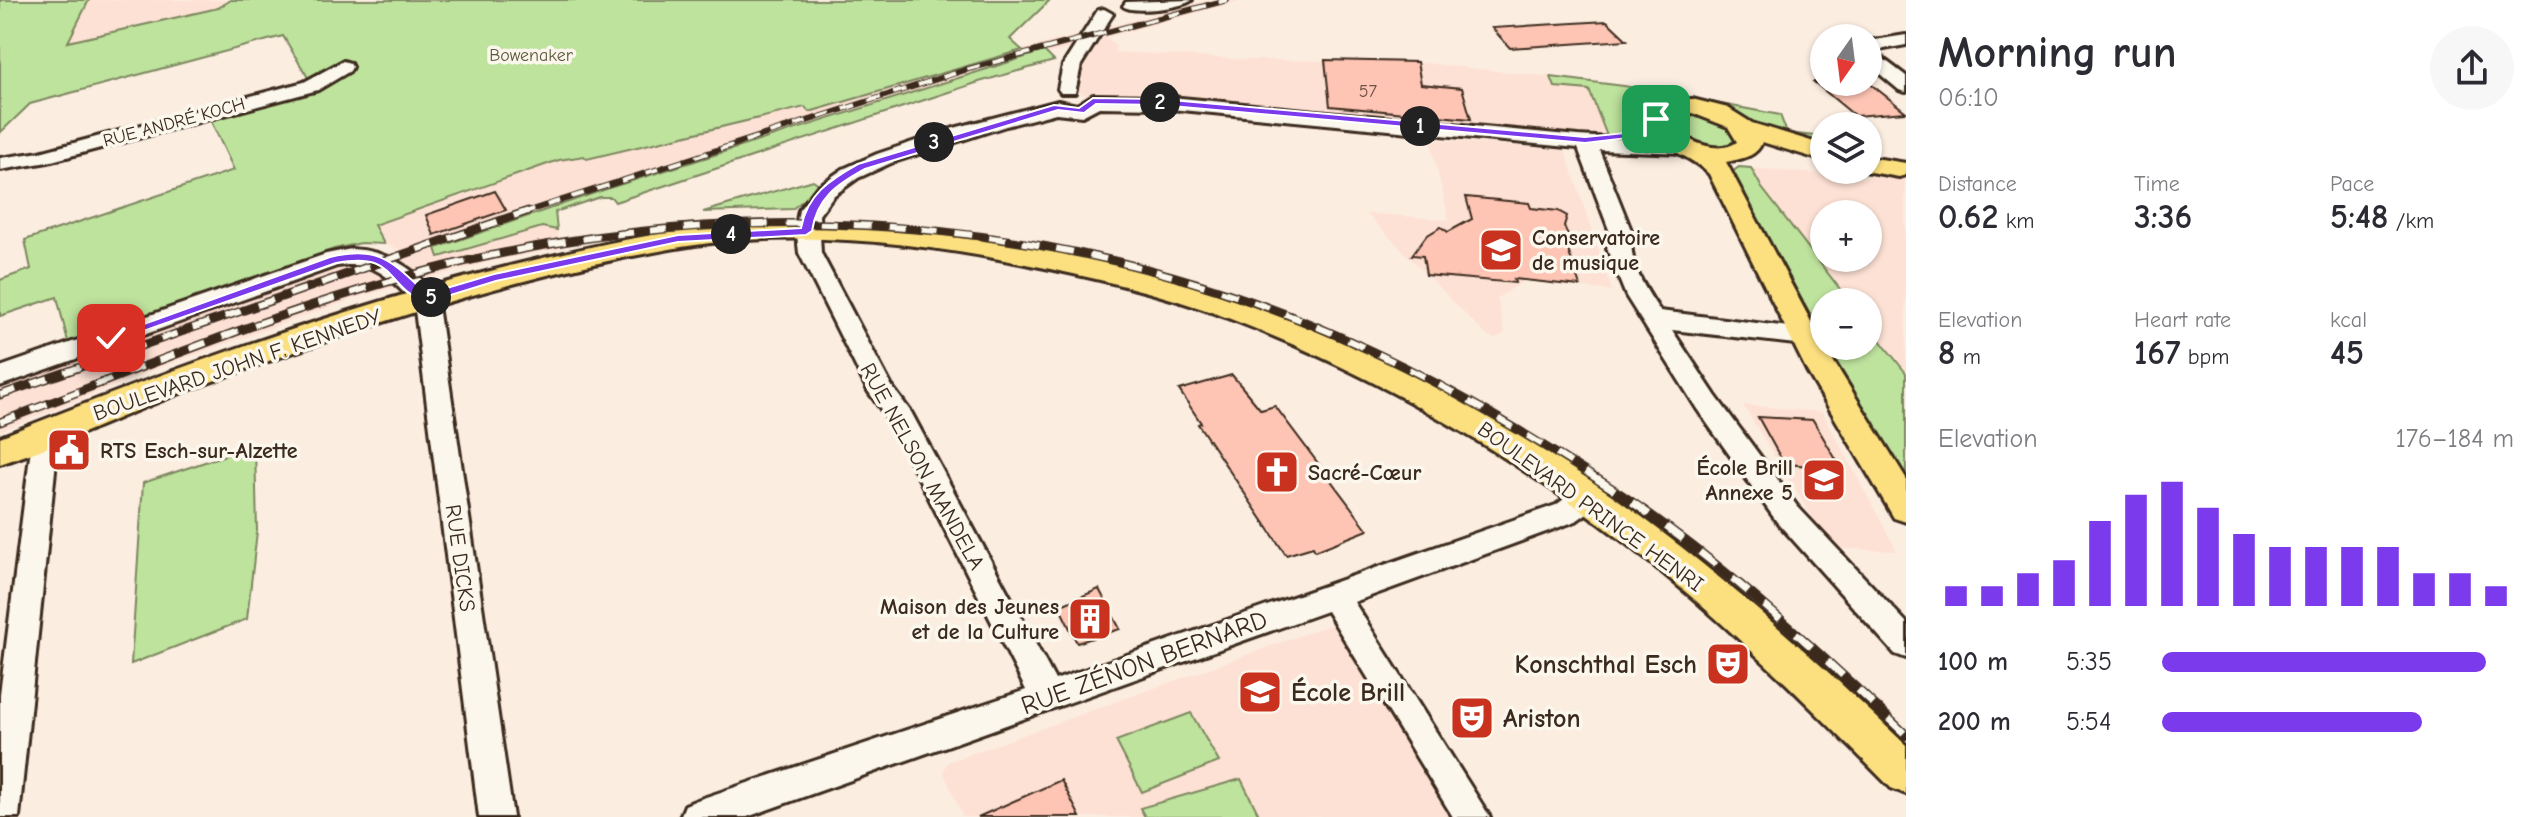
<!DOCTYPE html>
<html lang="en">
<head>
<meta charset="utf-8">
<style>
  :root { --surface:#fff; --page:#f7f7f7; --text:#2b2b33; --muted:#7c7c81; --accent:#7c3aed }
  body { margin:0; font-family:"Comic Neue",sans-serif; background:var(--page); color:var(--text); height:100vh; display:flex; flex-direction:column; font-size:30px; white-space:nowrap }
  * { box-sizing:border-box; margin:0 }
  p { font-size:26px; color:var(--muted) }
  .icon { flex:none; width:44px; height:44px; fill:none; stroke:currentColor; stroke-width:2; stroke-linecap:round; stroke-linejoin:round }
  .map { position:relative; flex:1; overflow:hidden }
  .sheet { display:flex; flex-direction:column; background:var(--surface); width:640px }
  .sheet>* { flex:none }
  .needle { width:52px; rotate:194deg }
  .fabs { position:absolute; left:1810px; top:24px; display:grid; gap:16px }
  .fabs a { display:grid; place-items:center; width:72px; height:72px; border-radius:50%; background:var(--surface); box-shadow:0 2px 6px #0004; font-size:40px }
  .pin { position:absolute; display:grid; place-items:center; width:68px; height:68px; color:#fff; margin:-34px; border-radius:16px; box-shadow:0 4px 12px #0006 }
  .km { position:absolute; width:40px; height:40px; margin:-20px; border-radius:50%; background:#222; color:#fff; font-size:22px; line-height:40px; text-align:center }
  .round { display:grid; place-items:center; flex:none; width:84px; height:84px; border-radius:42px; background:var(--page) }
  .headline { display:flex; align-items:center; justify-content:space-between; height:136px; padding:0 32px }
  h1 { font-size:44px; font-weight:700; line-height:60px }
  .metrics { display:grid; grid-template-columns:repeat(3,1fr); gap:12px; height:136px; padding:8px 32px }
  .metrics div { display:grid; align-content:center }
  .metrics b { font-size:34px; font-weight:700 }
  .metrics small { font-size:22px; font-weight:400 }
  .metrics p { font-size:22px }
  .chart { height:224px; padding:16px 32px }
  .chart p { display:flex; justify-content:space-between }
  .chart svg { width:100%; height:144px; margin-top:8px; stroke:var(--accent); stroke-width:6 }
  ul { padding:0 32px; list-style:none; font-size:26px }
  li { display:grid; grid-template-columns:128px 96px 1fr; align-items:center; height:60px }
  li i { height:20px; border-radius:10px; background:var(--accent) }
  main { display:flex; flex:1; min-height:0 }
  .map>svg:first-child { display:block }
  .built { fill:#fde1d4; fill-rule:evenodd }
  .green { fill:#bee39d; stroke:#7c865e; stroke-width:2 }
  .building { fill:#fec5b4; stroke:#3b2a1e; stroke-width:2 }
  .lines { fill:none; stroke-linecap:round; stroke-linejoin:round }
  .minor-casing { stroke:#3b2a1e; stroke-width:6 }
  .major-casing { stroke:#3b2a1e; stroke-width:6 }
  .minor { fill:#fbf7ec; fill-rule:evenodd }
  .major { fill:#fce080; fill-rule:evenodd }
  .rail-far2-casing { stroke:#3b2a1e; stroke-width:6 }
  .rail-far1-casing { stroke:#3b2a1e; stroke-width:9 }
  .rail-casing { stroke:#3b2a1e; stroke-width:10 }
  .rail-far2 { stroke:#fbf7ec; stroke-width:4; stroke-dasharray:13; stroke-linecap:butt }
  .rail-far1 { stroke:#fbf7ec; stroke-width:6; stroke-dasharray:17; stroke-linecap:butt }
  .rail { stroke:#fbf7ec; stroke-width:7; stroke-dasharray:21; stroke-linecap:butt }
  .route { fill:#7c3aed; stroke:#fff; stroke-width:2 }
  .labels { text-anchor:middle; stroke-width:7; stroke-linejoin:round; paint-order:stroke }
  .far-park-label { font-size:18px; fill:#5c583e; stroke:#fbf7ec }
  .number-label { font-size:18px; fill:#6c5144 }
  .far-street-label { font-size:18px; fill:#3b2a1e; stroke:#fbf7ec }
  .poi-label { font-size:22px; font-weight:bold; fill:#3b2a1e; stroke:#fbf7ec; text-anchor:start }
  .street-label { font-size:22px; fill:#3b2a1e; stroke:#fbf7ec }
  .near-street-label { font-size:26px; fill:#3b2a1e; stroke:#fbf7ec }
  .near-poi-label { font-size:26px; font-weight:bold; fill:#3b2a1e; stroke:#fbf7ec; text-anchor:start }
</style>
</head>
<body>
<main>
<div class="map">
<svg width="1906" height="817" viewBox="0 0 1906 817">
  <rect width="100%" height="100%" fill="#fcede1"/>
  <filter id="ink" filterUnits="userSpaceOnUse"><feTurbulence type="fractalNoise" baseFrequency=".0125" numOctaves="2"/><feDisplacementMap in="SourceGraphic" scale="16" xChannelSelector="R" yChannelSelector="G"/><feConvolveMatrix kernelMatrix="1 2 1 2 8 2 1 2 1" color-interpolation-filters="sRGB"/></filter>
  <g filter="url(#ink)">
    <g class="built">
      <polygon points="89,0 231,0 218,8 66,42"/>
      <polygon points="1209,0 1244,0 1106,37 1116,46 1114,52 1253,60 1417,62 1551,77 1555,87 1589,90 1607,136 1585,140 1092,98 1074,89 1083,45 1047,54 1044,51 606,189 439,256 542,227 557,230 560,248 493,261 361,296 174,362 0,431 0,388 338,268 401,250 384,244 373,225 474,191 483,185 559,160 740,124 805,107 810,112 1022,50"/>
      <polygon points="1430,139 1565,150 1612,291 1524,281 1497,298 1505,333 1494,339 1486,335 1366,213 1449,220"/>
      <path d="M1751,168L1864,178L1883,175L1905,176L1906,373L1868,325V302H1850L1762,188ZM1824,214H1868V258H1824Z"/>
      <polygon points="1743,405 1822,412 1897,551 1831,548"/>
      <polygon points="1335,623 1456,817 963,817 943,771 948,762"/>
    </g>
    <g class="green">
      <polygon points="0,0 89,0 68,42 218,8 231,0 1050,0 1010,39 1022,50 809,112 805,107 587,159 584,156 559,160 374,225 384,244 361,243 334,249 126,325 107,328 68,342 57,297 0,316 0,280 31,269 25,240 234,170 209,117 313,86 283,36 30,104 0,133"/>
      <polygon points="1044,51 1054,61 979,82 615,202 611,197 600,197 555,212 557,230 542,227 439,257 436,248 606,189"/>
      <path d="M1551,77L1624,86L1780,115L1787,133L1824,137V152L1678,106C1654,132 1643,134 1607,136L1589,90L1555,87Z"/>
      <path d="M1681,114C1701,112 1725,120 1735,138L1733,142C1714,152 1677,144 1672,121Z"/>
      <polygon points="1739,167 1751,168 1762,188 1850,302 1824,302 1824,340 1732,172"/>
      <polygon points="813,180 819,184 819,188 792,209 703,212"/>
      <polygon points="1868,325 1906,373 1906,476 1827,346 1868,346"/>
      <polygon points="255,445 257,531 247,619 131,664 143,483"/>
      <polygon points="1191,713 1219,762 1142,792 1116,741"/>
      <polygon points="1241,779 1260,817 1145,817 1140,808"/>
    </g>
    <g class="building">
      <polygon points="1607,21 1627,40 1510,48 1492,28"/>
      <polygon points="1325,60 1417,62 1421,84 1462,88 1471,119 1330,106"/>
      <polygon points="1814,82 1868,82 1906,112 1855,116"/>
      <polygon points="495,191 506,210 434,235 426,215"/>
      <polygon points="1466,197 1529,203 1531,208 1558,211 1567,216 1564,226 1569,238 1564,238 1580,286 1514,279 1515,283 1426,275 1423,256 1412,255 1426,236 1441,227 1448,232 1472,219"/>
      <polygon points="1232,375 1261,410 1275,406 1368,530 1315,551 1313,547 1286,555 1198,424 1201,423 1179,390"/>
      <polygon points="1758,417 1813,420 1841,468 1784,464"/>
      <polygon points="1099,589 1120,629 1077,643 1059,606"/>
      <polygon points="1061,780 1080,817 978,817"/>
    </g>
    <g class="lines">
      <g class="minor-casing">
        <g id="minor">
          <path d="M1192,0C1182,8 1132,14 1123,6L1126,2Z"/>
          <polygon points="1104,9 1113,14 1081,65 1075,93 1061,93 1058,89 1063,65 1098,10"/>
          <polygon points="1906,35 1906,45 1873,51 1906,76 1906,92 1899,90 1868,64 1868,41"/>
          <polygon points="343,61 350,63 352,67 350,71 318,90 48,162 0,170 0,158 40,152 304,82"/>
          <path d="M1093,95L1160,96L1578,136L1692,143L1695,147L1692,151L1685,153L1599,150L1633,235C1626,260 1646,290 1660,311L1813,330L1816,336L1813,342L1804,345L1672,330L1715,395L1797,506L1906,622V658L1895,654L1777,522L1697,409L1626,296L1607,249L1611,235L1578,148L1160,108L1099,107L1082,116L1056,113L1006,126L891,163L858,178L833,196L819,215L821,253L891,385L911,412L1055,680L1556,505C1570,495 1580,484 1597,490L1601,498L1597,506L1576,521L1354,602L1490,817H1453L1327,611L747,817H680L685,805L697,800L1026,690L892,425L868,391L799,253L796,226L799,210L817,187L843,169L877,154L954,128L1058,101L1077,105Z"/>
          <path d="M351,249C385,250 419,269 437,299L513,817H479L414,302C386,276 377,261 337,266L0,386V367L326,254Z"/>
          <polygon points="46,422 55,425 59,432 19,817 0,817 0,694 33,432 37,425"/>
        </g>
      </g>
      <g class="major-casing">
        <g id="major">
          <path d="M1692,99L1728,108L1752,123L1824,145V161L1762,142C1757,157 1740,159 1726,162L1824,346L1906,478V522L1894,518L1807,371L1709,174C1685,150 1664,155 1646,124L1650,108L1674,100ZM1692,113L1728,127L1737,142C1718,155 1691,142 1674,130L1671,117Z"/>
          <polygon points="1868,157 1906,163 1906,175 1899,177 1859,170 1868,170"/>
          <path d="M763,223C1066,219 1363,319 1609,493C1716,569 1812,655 1906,745V794L1891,788C1827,723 1763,659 1694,599C1557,481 1397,382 1228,318C1159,292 1087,276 1015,262C904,240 782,229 670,249C504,278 343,333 186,391C124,414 63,444 0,464V437C169,370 342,307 518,264C599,244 680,226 763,223Z"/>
        </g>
      </g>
      <use href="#minor" class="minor"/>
      <use href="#major" class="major"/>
      <g class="rail-far2-casing">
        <polyline id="rail-far2" points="522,213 965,70 1227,0"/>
      </g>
      <g class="rail-far1-casing">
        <g id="rail-far1">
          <polyline points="0,395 528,211"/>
          <path d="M0,422C157,362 315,295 480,258C780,191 1102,221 1380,355C1456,391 1528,435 1600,481"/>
        </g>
      </g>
      <g class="rail-casing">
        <path id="rail" d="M1597,479C1710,551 1809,643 1906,735"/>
      </g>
      <use href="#rail-far2" class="rail-far2"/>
      <use href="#rail-far1" class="rail-far1"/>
      <use href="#rail" class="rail"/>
    </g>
  </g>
  <path class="route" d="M1093,98L1160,99L1585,137L1635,132L1653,125L1651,119L1656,116L1661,119L1664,127L1636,137L1585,143L1160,105L1096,104L1084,113L1058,110L865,169C836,185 817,198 812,231L806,235L678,242L496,281L425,303C383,283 397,252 336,263L115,341H107L105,338L330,257C380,245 392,262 427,294L494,274L678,235L801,228C807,195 829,180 858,164L1054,105L1079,108Z"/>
  <defs>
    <g id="school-square" transform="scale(2.3)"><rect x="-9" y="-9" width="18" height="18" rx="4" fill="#c8321e" stroke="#fbf7ec"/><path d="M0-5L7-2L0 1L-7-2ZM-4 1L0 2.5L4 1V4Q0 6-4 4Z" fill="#fff"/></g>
    <g id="civic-square" transform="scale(2.3)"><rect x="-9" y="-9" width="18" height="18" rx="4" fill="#c8321e" stroke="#fbf7ec"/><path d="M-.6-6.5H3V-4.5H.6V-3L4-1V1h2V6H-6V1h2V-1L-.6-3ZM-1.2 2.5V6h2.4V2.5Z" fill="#fff"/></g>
    <g id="church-square" transform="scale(2.3)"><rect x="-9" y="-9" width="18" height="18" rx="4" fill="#c8321e" stroke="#fbf7ec"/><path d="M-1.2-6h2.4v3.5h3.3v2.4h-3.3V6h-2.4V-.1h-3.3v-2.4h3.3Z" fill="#fff"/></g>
    <g id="building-square" transform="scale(2.3)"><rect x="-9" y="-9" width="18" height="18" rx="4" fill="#c8321e" stroke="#fbf7ec"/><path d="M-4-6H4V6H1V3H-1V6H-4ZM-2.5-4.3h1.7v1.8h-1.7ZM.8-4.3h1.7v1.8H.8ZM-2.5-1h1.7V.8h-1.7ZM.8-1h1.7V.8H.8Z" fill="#fff"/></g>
    <g id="theatre-square" transform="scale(2.3)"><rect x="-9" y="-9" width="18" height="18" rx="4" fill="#c8321e" stroke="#fbf7ec"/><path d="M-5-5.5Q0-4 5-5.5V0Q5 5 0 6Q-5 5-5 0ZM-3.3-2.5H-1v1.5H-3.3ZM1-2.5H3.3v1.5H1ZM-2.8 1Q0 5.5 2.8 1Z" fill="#fff"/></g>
  </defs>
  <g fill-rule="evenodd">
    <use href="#school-square" x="1501" y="250"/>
    <use href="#civic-square" x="69" y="450"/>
    <use href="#church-square" x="1277" y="472"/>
    <use href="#school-square" x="1824" y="480"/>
    <use href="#building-square" x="1090" y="619"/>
    <use href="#theatre-square" x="1728" y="664"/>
    <use href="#school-square" x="1260" y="692"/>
    <use href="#theatre-square" x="1472" y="718"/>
  </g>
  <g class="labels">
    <g class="far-park-label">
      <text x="531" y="61">Bowenaker</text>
    </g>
    <g class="number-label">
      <text x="1368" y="97">57</text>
    </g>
    <g class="far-street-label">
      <text transform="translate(174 122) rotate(-15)" y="6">RUE ANDRÉ KOCH</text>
    </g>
    <g class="poi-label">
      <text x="1532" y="245">Conservatoire<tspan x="1532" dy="25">de musique</tspan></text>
      <text x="100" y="458">RTS Esch-sur-Alzette</text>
      <text x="1793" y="475" text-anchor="end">École Brill<tspan x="1793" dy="25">Annexe 5</tspan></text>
      <text x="1308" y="480">Sacré-Cœur</text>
      <text x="1059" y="614" text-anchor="end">Maison des Jeunes<tspan x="1059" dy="25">et de la Culture</tspan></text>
    </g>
    <g class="street-label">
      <text transform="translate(237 364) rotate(-19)" y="8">BOULEVARD JOHN F. KENNEDY</text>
      <text transform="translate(923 466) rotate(61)" y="8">RUE NELSON MANDELA</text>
      <text transform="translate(1591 506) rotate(36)" y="8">BOULEVARD PRINCE HENRI</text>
      <text transform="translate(461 558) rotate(82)" y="8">RUE DICKS</text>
    </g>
    <g class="near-street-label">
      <text transform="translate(1144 662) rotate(-20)" y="9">RUE ZÉNON BERNARD</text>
    </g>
    <g class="near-poi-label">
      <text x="1697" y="673" text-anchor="end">Konschthal Esch</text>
      <text x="1291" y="701">École Brill</text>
      <text x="1503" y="727">Ariston</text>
    </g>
  </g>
</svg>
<div class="fabs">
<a><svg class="needle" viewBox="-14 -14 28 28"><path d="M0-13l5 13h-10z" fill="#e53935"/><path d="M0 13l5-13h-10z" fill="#7c7c81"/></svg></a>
<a><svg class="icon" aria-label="layers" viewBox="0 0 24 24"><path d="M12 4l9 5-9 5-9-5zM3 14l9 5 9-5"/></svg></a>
<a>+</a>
<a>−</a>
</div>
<div class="pin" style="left:1656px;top:119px;background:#1e9e55"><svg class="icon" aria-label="arrive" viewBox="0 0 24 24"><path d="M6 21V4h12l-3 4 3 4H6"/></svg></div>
<div class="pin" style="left:111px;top:338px;background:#d93025"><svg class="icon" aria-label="check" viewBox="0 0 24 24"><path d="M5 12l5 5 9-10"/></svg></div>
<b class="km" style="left:1420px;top:126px">1</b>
<b class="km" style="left:1160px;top:102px">2</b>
<b class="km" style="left:934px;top:142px">3</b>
<b class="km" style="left:731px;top:234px">4</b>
<b class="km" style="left:431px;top:297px">5</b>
</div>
<section class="sheet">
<div class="headline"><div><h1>Morning run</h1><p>06:10</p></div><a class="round"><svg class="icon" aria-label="share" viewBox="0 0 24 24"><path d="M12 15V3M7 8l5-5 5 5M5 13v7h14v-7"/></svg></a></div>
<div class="metrics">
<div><p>Distance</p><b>0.62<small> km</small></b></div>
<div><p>Time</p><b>3:36</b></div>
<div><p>Pace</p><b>5:48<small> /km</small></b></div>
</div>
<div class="metrics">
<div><p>Elevation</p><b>8<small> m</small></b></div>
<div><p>Heart rate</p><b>167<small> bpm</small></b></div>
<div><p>kcal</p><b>45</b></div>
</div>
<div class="chart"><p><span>Elevation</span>176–184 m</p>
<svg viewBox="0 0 160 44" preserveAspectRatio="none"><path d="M5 44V38M15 44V38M25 44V34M35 44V30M45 44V18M55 44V10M65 44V6M75 44V14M85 44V22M95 44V26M105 44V26M115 44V26M125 44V26M135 44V34M145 44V34M155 44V38"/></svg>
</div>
<ul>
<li><b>100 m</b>5:35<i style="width:92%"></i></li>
<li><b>200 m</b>5:54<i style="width:74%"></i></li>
</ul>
</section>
</main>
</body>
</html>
